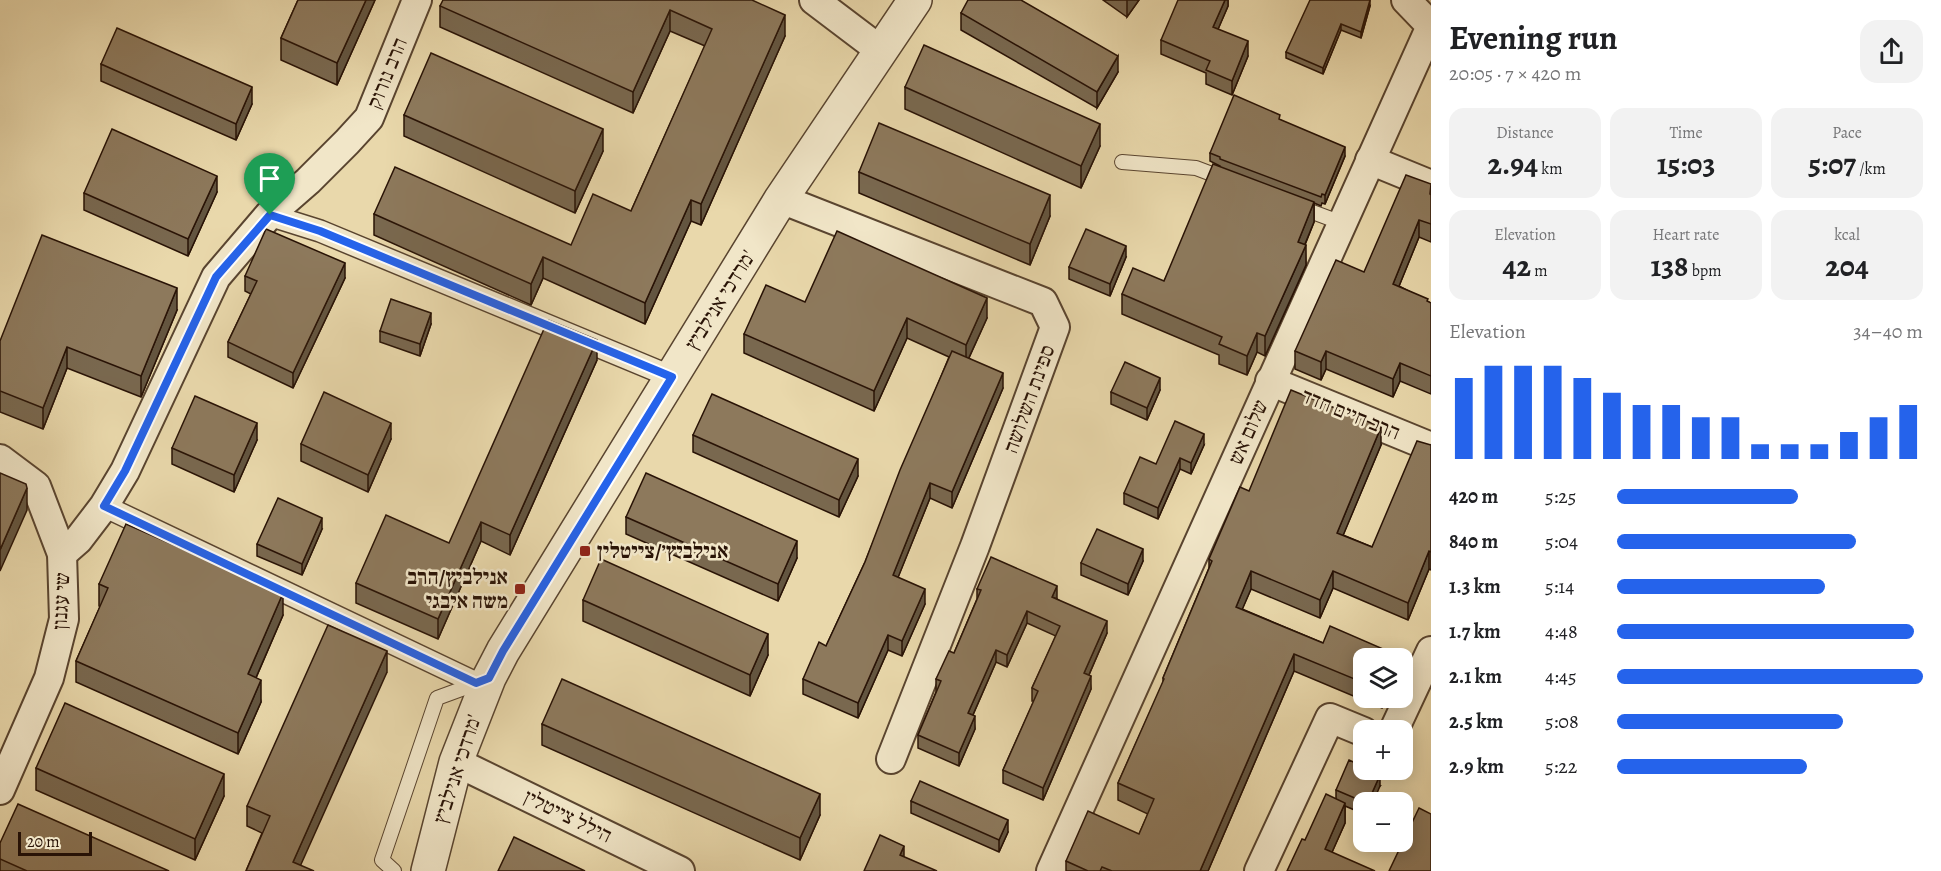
<!DOCTYPE html>
<html lang="en">
<head>
<meta charset="utf-8">
<style>
  :root { --surface:#fff; --page:#f2f2f2; --text:#202124; --muted:#757577; --accent:#2563eb }
  body { margin:0; font-family:Alegreya,"Frank Ruhl Libre",serif; background:var(--page); color:var(--text); height:100vh; display:flex; flex-direction:column; font-size:22px; white-space:nowrap }
  * { box-sizing:border-box; margin:0 }
  p { font-size:20px; color:var(--muted) }
  .icon { flex:none; width:33px; height:33px; fill:none; stroke:currentColor; stroke-width:2; stroke-linecap:round; stroke-linejoin:round }
  .map { position:relative; flex:1; overflow:hidden }
  .drawer { display:flex; flex-direction:column; background:var(--surface); width:510px }
  .drawer>* { flex:none }
  .fabs { position:absolute; left:1353px; top:648px; display:grid; gap:12px }
  .fabs a { display:grid; place-items:center; width:60px; height:60px; border-radius:12px; background:var(--surface); box-shadow:0 3px 15px #0003; font-size:30px }
  .scale { position:absolute; left:18px; bottom:15px; width:74px; box-sizing:border-box; padding-left:6px; border:3px solid #291306; border-top:0; font-size:16px; line-height:21px; white-space:nowrap; color:#291306; -webkit-text-stroke:4px #f1e6c8; paint-order:stroke }
  .pin { position:absolute; display:grid; place-items:center; width:51px; height:51px; color:#fff; margin:-62px -26px; border-radius:50% 50% 50% 0; rotate:-45deg; box-shadow:0 0 6px #0007 }
  .pin .icon { rotate:45deg }
  .round { display:grid; place-items:center; flex:none; width:63px; height:63px; border-radius:18px; background:var(--page) }
  .head { display:flex; align-items:center; justify-content:space-between; height:102px; padding:0 18px }
  h1 { font-size:33px; font-weight:700; line-height:45px }
  .stats { display:grid; grid-template-columns:repeat(3,1fr); gap:9px; height:102px; padding:6px 18px }
  .stats div { display:grid; align-content:center; border-radius:15px; background:var(--page); text-align:center }
  .stats b { font-size:30px; font-weight:700 }
  .stats small { font-size:16px; font-weight:400 }
  .stats p { font-size:16px }
  .chart { height:168px; padding:12px 18px }
  .chart p { display:flex; justify-content:space-between }
  .chart svg { width:100%; height:108px; margin-top:6px; stroke:var(--accent); stroke-width:6 }
  ul { padding:0 18px; list-style:none; font-size:20px }
  li { display:grid; grid-template-columns:96px 72px 1fr; align-items:center; height:45px }
  li i { height:15px; border-radius:8px; background:var(--accent) }
  main { display:flex; flex:1; min-height:0 }
  .map>svg:first-child { display:block }
  .lines { fill:none; stroke-linecap:round; stroke-linejoin:round }
  .service-casing { stroke:#59442f; stroke-width:16 }
  .pedestrian-casing { stroke:#59442f; stroke-width:24 }
  .minor-casing { stroke:#59442f; stroke-width:32 }
  .tertiary-casing { stroke:#59442f; stroke-width:36 }
  .service { stroke:#f1e6c8; stroke-width:14 }
  .pedestrian { stroke:#f1e6c8; stroke-width:21 }
  .minor { stroke:#f1e6c8; stroke-width:28 }
  .tertiary { stroke:#f1e6c8; stroke-width:33 }
  .wall { fill:#79684f; stroke:#291306; stroke-width:1.5 }
  .shaded-wall { fill:#635540; stroke:#291306; stroke-width:1.5 }
  .building { fill:#8d795c; stroke:#291306; stroke-width:1.5 }
  .route-casing { stroke:#fff; stroke-width:12 }
  .route { stroke:#2563eb; stroke-width:8 }
  .poi-dot { fill:#8f2418; stroke:#f1e6c8; stroke-width:2 }
  .labels { text-anchor:middle; stroke-width:5; stroke-linejoin:round; paint-order:stroke }
  .street-label { font-size:21px; fill:#291306; stroke:#f1e6c8 }
  .poi-label { font-size:21px; font-weight:bold; fill:#291306; stroke:#f1e6c8; text-anchor:start }
</style>
</head>
<body>
<main>
<div class="map">
<svg width="1431" height="871" viewBox="0 0 1431 871">
  <rect width="100%" height="100%" fill="#e9d8ab"/>
  <filter id="stains"><feTurbulence type="fractalNoise" baseFrequency=".00333" numOctaves="4"/><feColorMatrix values="0 0 0 0 .2 0 0 0 0 .09 0 0 0 0 .02 0 0 0 .5 -.17"/></filter>
  <radialGradient id="worn" r=".72"><stop offset=".6" stop-color="#630" stop-opacity="0"/><stop offset="1" stop-color="#630" stop-opacity=".3"/></radialGradient>
  <g class="lines">
    <g class="service-casing">
      <g id="service">
        <polyline points="1122,162 1196,168 1225,179"/>
        <polyline points="1299,207 1342,223"/>
        <polyline points="394,871 382,860 437,698 478,683"/>
      </g>
    </g>
    <g class="pedestrian-casing">
      <g id="pedestrian">
        <polyline points="269,215 320,231 672,377"/>
        <polyline points="104,506 476,683"/>
      </g>
    </g>
    <g class="minor-casing">
      <g id="minor">
        <polyline points="814,0 880,50"/>
        <polyline points="1370,160 1431,185"/>
        <polyline points="781,199 1043,302 1055,327 975,546 891,759"/>
        <polyline points="1270,381 1431,447"/>
        <polyline points="0,459 36,486 62,554 64,619 49,678 0,790"/>
        <polyline points="62,554 78,540 104,506 125,471 216,277 269,215 308,181 347,142 369,118 417,0"/>
        <polyline points="1394,730 1431,651"/>
        <polyline points="456,762 680,871"/>
        <polyline points="1051,871 1431,26 1406,0"/>
        <polyline points="1259,871 1330,718 1364,732"/>
      </g>
    </g>
    <g class="tertiary-casing">
      <polyline id="tertiary" points="428,871 456,762 489,678 503,651 781,199 915,0"/>
    </g>
    <use href="#service" class="service"/>
    <use href="#pedestrian" class="pedestrian"/>
    <use href="#minor" class="minor"/>
    <use href="#tertiary" class="tertiary"/>
  </g>
  <g class="wall">
    <polygon points="298,0 375,0 337,85 281,60 281,38"/>
    <polygon points="752,0 785,36 701,225 691,221 645,324 543,278 531,305 374,235 374,214 571,245 631,211 705,46 670,31 633,113 440,27 440,6"/>
    <polygon points="1103,0 1139,0 1127,17"/>
    <polygon points="1228,0 1228,6 1218,29 1248,56 1232,95 1206,84 1206,73 1161,54 1161,40"/>
    <polygon points="1370,6 1361,38 1341,30 1323,74 1286,58 1286,52"/>
    <polygon points="961,13 1118,72 1097,108 961,30"/>
    <polygon points="101,64 252,104 236,140 101,81"/>
    <polygon points="905,87 1100,146 1081,188 905,109"/>
    <polygon points="404,115 603,151 575,213 404,136"/>
    <polygon points="1280,120 1345,156 1325,204 1322,203 1321,206 1314,203 1314,222 1305,245 1306,265 1265,356 1257,352 1247,375 1219,364 1219,355 1122,314 1122,294 1164,281 1220,167 1220,166 1210,161 1210,153"/>
    <polygon points="859,172 1050,216 1030,265 859,193"/>
    <polygon points="1431,184 1431,242 1419,237 1399,286 1431,303 1431,394 1400,381 1393,397 1326,369 1321,380 1295,369 1295,351 1364,272"/>
    <polygon points="217,192 188,256 84,210 84,193"/>
    <polygon points="1126,257 1110,296 1069,279 1069,267"/>
    <polygon points="245,276 345,278 293,388 228,357 228,342 251,294 245,291"/>
    <polygon points="805,302 987,318 969,358 1003,388 952,508 930,498 898,577 925,604 902,656 888,650 858,718 803,694 803,679 826,646 865,562 949,357 907,338 874,411 744,353 744,334"/>
    <polygon points="177,310 141,397 67,368 43,429 0,412 0,341"/>
    <polygon points="431,324 420,356 380,342 380,331"/>
    <polygon points="597,360 510,555 481,541 438,639 356,603 356,583 449,543"/>
    <polygon points="1160,390 1147,420 1111,404 1111,392"/>
    <polygon points="693,435 858,476 839,517 693,452"/>
    <polygon points="391,439 368,492 301,461 301,444"/>
    <polygon points="257,440 234,492 172,464 172,448"/>
    <polygon points="1204,445 1191,474 1180,469 1158,519 1124,504 1124,493 1156,464"/>
    <polygon points="1381,445 1343,535 1372,547 1431,445 1431,570 1429,569 1408,620 1333,588 1320,618 1251,589 1242,609 1323,643 1397,658 1364,658 1364,698 1386,698 1382,708 1294,671 1208,871 1066,871 1066,861 1139,834 1148,814 1118,800 1118,783 1163,683 1163,678 1209,568 1209,559 1249,491"/>
    <polygon points="626,517 797,558 778,601 626,534"/>
    <polygon points="322,529 302,575 257,556 257,544"/>
    <polygon points="1143,561 1128,595 1081,575 1081,563"/>
    <polygon points="99,584 283,615 256,678 261,702 238,754 76,682 76,661 100,607 99,606"/>
    <polygon points="977,589 1057,599 1107,633 1089,675 1091,689 1043,800 1003,783 1003,770 1034,701 1032,701 1032,688 1056,636 1027,623 1007,667 996,662 973,715 975,729 959,766 918,748 918,735 936,692 936,679 954,653 977,599"/>
    <polygon points="583,600 768,655 750,696 583,621"/>
    <polygon points="387,672 246,871 262,833 247,826 247,806"/>
    <polygon points="542,724 820,815 800,860 542,745"/>
    <polygon points="36,768 224,796 195,860 36,790"/>
    <polygon points="1380,786 1364,802 1364,814 1345,806 1345,823 1332,852 1305,840 1336,799 1336,790"/>
    <polygon points="911,801 1008,832 999,852 911,813"/>
    <polygon points="0,843 169,871 0,871"/>
  </g>
  <g class="shaded-wall">
    <polygon points="366,0 375,0 337,85 337,63"/>
    <polygon points="1127,0 1139,0 1127,17"/>
    <polygon points="1225,0 1228,0 1228,6 1213,41 1213,27"/>
    <polygon points="1370,0 1370,6 1361,38 1361,32"/>
    <polygon points="670,10 670,31 633,113 633,92"/>
    <polygon points="785,15 785,36 701,225 701,204"/>
    <polygon points="1341,24 1341,30 1323,74 1323,68"/>
    <polygon points="1248,41 1248,56 1232,95 1232,81"/>
    <polygon points="1118,56 1118,72 1097,108 1097,92"/>
    <polygon points="252,87 252,104 236,140 236,124"/>
    <polygon points="1100,124 1100,146 1081,188 1081,166"/>
    <polygon points="603,129 603,151 575,213 575,191"/>
    <polygon points="1345,147 1345,156 1325,204 1325,195"/>
    <polygon points="217,176 217,192 188,256 188,239"/>
    <polygon points="1050,195 1050,216 1030,265 1030,244"/>
    <polygon points="691,200 691,221 645,324 645,303"/>
    <polygon points="1314,202 1314,222 1298,261 1298,242"/>
    <polygon points="1419,220 1419,237 1393,301 1393,284"/>
    <polygon points="1306,245 1306,265 1265,356 1265,336"/>
    <polygon points="1126,246 1126,257 1110,296 1110,284"/>
    <polygon points="543,257 543,278 531,305 531,284"/>
    <polygon points="345,263 345,278 293,388 293,373"/>
    <polygon points="177,288 177,310 141,397 141,376"/>
    <polygon points="987,298 987,318 966,364 966,345"/>
    <polygon points="431,313 431,324 420,356 420,344"/>
    <polygon points="907,318 907,338 874,411 874,391"/>
    <polygon points="1257,333 1257,352 1247,375 1247,356"/>
    <polygon points="597,340 597,360 510,555 510,535"/>
    <polygon points="67,347 67,368 43,429 43,408"/>
    <polygon points="1326,351 1326,369 1321,380 1321,362"/>
    <polygon points="1400,363 1400,381 1393,397 1393,379"/>
    <polygon points="1003,373 1003,388 952,508 952,492"/>
    <polygon points="1160,378 1160,390 1147,420 1147,408"/>
    <polygon points="257,423 257,440 234,492 234,475"/>
    <polygon points="391,423 391,439 368,492 368,475"/>
    <polygon points="1381,427 1381,445 1337,550 1337,533"/>
    <polygon points="1204,434 1204,445 1191,474 1191,463"/>
    <polygon points="1180,458 1180,469 1158,519 1158,508"/>
    <polygon points="858,459 858,476 839,517 839,500"/>
    <polygon points="930,483 930,498 893,590 893,575"/>
    <polygon points="27,488 27,510 0,571 0,550"/>
    <polygon points="322,518 322,529 302,575 302,564"/>
    <polygon points="481,522 481,541 438,639 438,619"/>
    <polygon points="797,541 797,558 778,601 778,584"/>
    <polygon points="1143,549 1143,561 1128,595 1128,584"/>
    <polygon points="1429,551 1429,569 1408,620 1408,603"/>
    <polygon points="1251,571 1251,589 1236,624 1236,607"/>
    <polygon points="1333,571 1333,588 1320,618 1320,600"/>
    <polygon points="1057,586 1057,599 1052,597"/>
    <polygon points="925,589 925,604 902,656 902,641"/>
    <polygon points="283,593 283,615 248,696 248,674"/>
    <polygon points="1027,611 1027,623 1007,667 1007,655"/>
    <polygon points="1107,621 1107,633 1084,686 1084,673"/>
    <polygon points="768,634 768,655 750,696 750,675"/>
    <polygon points="888,635 888,650 858,718 858,703"/>
    <polygon points="996,650 996,662 968,726 968,713"/>
    <polygon points="387,651 387,672 298,871 293,862"/>
    <polygon points="1294,654 1294,671 1208,871 1200,871"/>
    <polygon points="1091,676 1091,689 1043,800 1043,788"/>
    <polygon points="261,680 261,702 238,754 238,733"/>
    <polygon points="1382,698 1386,698 1382,708"/>
    <polygon points="975,716 975,729 959,766 959,753"/>
    <polygon points="224,774 224,796 195,860 195,839"/>
    <polygon points="1380,775 1380,786 1373,802 1368,802"/>
    <polygon points="820,794 820,815 800,860 800,838"/>
    <polygon points="1345,803 1345,823 1325,868 1325,849"/>
    <polygon points="1008,820 1008,832 999,852 999,840"/>
    <polygon points="904,846 904,861 900,855"/>
  </g>
  <g class="building">
    <polygon points="298,0 366,0 337,63 281,38"/>
    <polygon points="443,0 752,0 785,15 701,204 691,200 645,303 543,257 531,284 374,214 395,167 571,245 593,194 631,211 712,29 670,10 633,92 440,6"/>
    <polygon points="968,0 1021,0 1118,56 1097,92 961,13"/>
    <polygon points="1178,0 1225,0 1213,27 1248,41 1232,81 1206,70 1210,61 1161,40"/>
    <polygon points="1310,0 1370,0 1361,32 1341,24 1323,68 1286,52"/>
    <polygon points="117,28 252,87 236,124 101,64"/>
    <polygon points="924,45 1100,124 1081,166 905,87"/>
    <polygon points="431,53 603,129 575,191 404,115"/>
    <polygon points="1234,95 1280,115 1279,119 1345,147 1325,195 1322,194 1321,197 1220,159 1220,157 1210,153"/>
    <polygon points="879,123 1050,195 1030,244 859,172"/>
    <polygon points="112,129 217,176 188,239 84,193"/>
    <polygon points="1213,164 1314,202 1298,242 1306,245 1265,336 1257,333 1247,356 1219,344 1222,337 1122,294 1133,268 1164,281"/>
    <polygon points="1406,175 1431,184 1430,194 1431,195 1431,224 1419,220 1393,284 1428,299 1427,301 1431,303 1431,376 1400,363 1393,379 1326,351 1321,362 1295,351 1336,260 1364,272"/>
    <polygon points="266,229 345,263 293,373 228,342 257,281 245,276"/>
    <polygon points="1086,229 1126,246 1110,284 1069,267"/>
    <polygon points="837,231 987,298 966,345 907,318 874,391 744,334 766,285 805,302"/>
    <polygon points="42,235 177,288 141,376 67,347 43,408 0,391 0,341"/>
    <polygon points="391,299 431,313 420,344 380,331"/>
    <polygon points="548,320 597,340 510,535 481,522 438,619 356,583 386,515 449,543"/>
    <polygon points="952,351 1003,373 952,492 930,483 893,575 925,589 902,641 888,635 858,703 803,679 819,642 826,646 865,562 900,470"/>
    <polygon points="1125,362 1160,378 1147,408 1111,392"/>
    <polygon points="1291,390 1381,427 1337,533 1372,547 1417,441 1431,445 1431,552 1429,551 1408,603 1333,571 1320,600 1251,571 1236,607 1323,643 1330,626 1397,655 1395,658 1364,658 1364,683 1294,654 1200,871 1112,871 1102,867 1100,871 1088,871 1066,861 1088,811 1139,834 1154,799 1118,783 1164,679 1163,678 1212,561 1209,559 1240,487 1249,491"/>
    <polygon points="324,392 391,423 368,475 301,444"/>
    <polygon points="712,394 858,459 839,500 693,435"/>
    <polygon points="195,396 257,423 234,475 172,448"/>
    <polygon points="1175,421 1204,434 1191,463 1180,458 1158,508 1124,493 1140,457 1156,464"/>
    <polygon points="0,473 26,484 27,488 0,550"/>
    <polygon points="646,473 797,541 778,584 626,517"/>
    <polygon points="278,498 322,518 302,564 257,544"/>
    <polygon points="126,524 283,593 248,674 261,680 238,733 76,661 108,588 99,584"/>
    <polygon points="1097,529 1143,549 1128,584 1081,563"/>
    <polygon points="991,557 1057,586 1052,597 1107,621 1084,673 1091,676 1043,788 1003,770 1038,691 1032,688 1060,626 1027,611 1007,655 996,650 968,713 975,716 959,753 918,735 941,681 936,679 949,651 954,653 981,590 977,589"/>
    <polygon points="601,559 768,634 750,675 583,600"/>
    <polygon points="328,625 387,651 293,862 314,871 246,871 270,816 247,806"/>
    <polygon points="562,679 820,794 800,838 542,724"/>
    <polygon points="65,703 224,774 195,839 36,768"/>
    <polygon points="1349,760 1364,767 1364,770 1369,770 1380,775 1368,802 1364,802 1336,790"/>
    <polygon points="920,781 1008,820 999,840 911,801"/>
    <polygon points="1326,794 1345,803 1325,849 1375,871 1287,871 1302,839 1305,840"/>
    <polygon points="18,804 169,871 27,871 0,859 0,843"/>
    <polygon points="1419,808 1431,814 1431,871 1389,871"/>
    <polygon points="880,835 904,846 900,855 937,871 864,871"/>
    <polygon points="514,837 585,871 498,871"/>
  </g>
  <g class="lines">
    <g class="route-casing">
      <polygon id="route" points="270,215 320,231 672,377 503,651 489,678 476,683 104,506 125,471 216,277"/>
    </g>
    <use href="#route" class="route"/>
  </g>
  <g class="poi-dot">
    <rect x="579" y="545" width="12" height="12" rx="3"/>
    <rect x="514" y="583" width="12" height="12" rx="3"/>
  </g>
  <g class="labels">
    <g class="street-label">
      <text transform="translate(387 73) rotate(-68)" y="7">הרב נורוק</text>
      <text transform="translate(720 300) rotate(-58)" y="7">מרדכי אנילביץ'</text>
      <text transform="translate(1029 399) rotate(-70)" y="7">ספינת השלושה</text>
      <text transform="translate(1351 414) rotate(22)" y="7">הרב חיים חדד</text>
      <text transform="translate(1248 432) rotate(-66)" y="7">שלום אש</text>
      <text transform="translate(61 601) rotate(-87)" y="7">שי עגנון</text>
      <text transform="translate(457 769) rotate(-72)" y="7">מרדכי אנילביץ'</text>
      <text transform="translate(568 816) rotate(26)" y="7">הילל צייטלין</text>
    </g>
    <g class="poi-label">
      <text x="597" y="558">אנילביץ׳/צייטלין</text>
      <text x="508" y="584" text-anchor="end">אנילביץ/הרב<tspan x="508" dy="24">משה איבגי</tspan></text>
    </g>
  </g>
  <rect width="100%" height="100%" filter="url(#stains)"/>
  <rect width="100%" height="100%" fill="url(#worn)"/>
</svg>
<div class="fabs">
<a><svg class="icon" aria-label="layers" viewBox="0 0 24 24"><path d="M12 4l9 5-9 5-9-5zM3 14l9 5 9-5"/></svg></a>
<a>+</a>
<a>−</a>
</div>
<div class="scale">20 m</div>
<div class="pin" style="left:270px;top:215px;background:#1e9e55"><svg class="icon" aria-label="arrive" viewBox="0 0 24 24"><path d="M6 21V4h12l-3 4 3 4H6"/></svg></div>
</div>
<section class="drawer">
<div class="head"><div><h1>Evening run</h1><p>20:05 · 7 × 420 m</p></div><a class="round"><svg class="icon" aria-label="share" viewBox="0 0 24 24"><path d="M12 15V3M7 8l5-5 5 5M5 13v7h14v-7"/></svg></a></div>
<div class="stats">
<div><p>Distance</p><b>2.94<small> km</small></b></div>
<div><p>Time</p><b>15:03</b></div>
<div><p>Pace</p><b>5:07<small> /km</small></b></div>
</div>
<div class="stats">
<div><p>Elevation</p><b>42<small> m</small></b></div>
<div><p>Heart rate</p><b>138<small> bpm</small></b></div>
<div><p>kcal</p><b>204</b></div>
</div>
<div class="chart"><p><span>Elevation</span>34–40 m</p>
<svg viewBox="0 0 160 44" preserveAspectRatio="none"><path d="M5 44V11M15 44V6M25 44V6M35 44V6M45 44V11M55 44V17M65 44V22M75 44V22M85 44V27M95 44V27M105 44V38M115 44V38M125 44V38M135 44V33M145 44V27M155 44V22"/></svg>
</div>
<ul>
<li><b>420 m</b>5:25<i style="width:59%"></i></li>
<li><b>840 m</b>5:04<i style="width:78%"></i></li>
<li><b>1.3 km</b>5:14<i style="width:68%"></i></li>
<li><b>1.7 km</b>4:48<i style="width:97%"></i></li>
<li><b>2.1 km</b>4:45<i style="width:100%"></i></li>
<li><b>2.5 km</b>5:08<i style="width:74%"></i></li>
<li><b>2.9 km</b>5:22<i style="width:62%"></i></li>
</ul>
</section>
</main>
</body>
</html>
